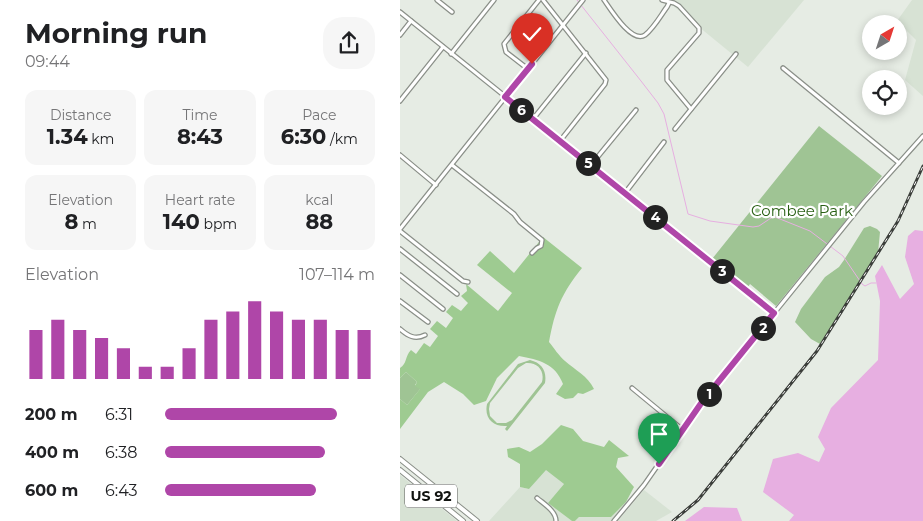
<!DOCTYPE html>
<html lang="en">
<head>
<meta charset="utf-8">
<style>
  :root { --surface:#fff; --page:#f6f6f6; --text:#202124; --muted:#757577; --accent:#af46a8 }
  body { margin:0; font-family:Montserrat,sans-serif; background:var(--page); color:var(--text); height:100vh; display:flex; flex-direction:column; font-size:19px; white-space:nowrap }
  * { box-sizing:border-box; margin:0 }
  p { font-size:16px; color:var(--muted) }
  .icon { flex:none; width:28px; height:28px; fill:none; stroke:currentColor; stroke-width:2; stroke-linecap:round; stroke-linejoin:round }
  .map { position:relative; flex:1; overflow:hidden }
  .sheet { display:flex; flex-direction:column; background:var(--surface); width:400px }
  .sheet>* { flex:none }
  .needle { width:32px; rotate:39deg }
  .controls { position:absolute; left:462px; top:15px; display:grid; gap:10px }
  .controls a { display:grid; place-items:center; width:45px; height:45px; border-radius:50%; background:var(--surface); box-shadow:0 2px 8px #0003; font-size:25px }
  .pin { position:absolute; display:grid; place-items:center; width:42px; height:42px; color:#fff; margin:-51px -21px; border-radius:50% 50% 50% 0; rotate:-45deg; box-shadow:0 0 5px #0007 }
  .pin .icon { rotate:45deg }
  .km { position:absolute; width:25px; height:25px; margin:-12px; border-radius:50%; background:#222; color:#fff; font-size:14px; line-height:25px; text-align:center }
  .round { display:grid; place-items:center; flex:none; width:52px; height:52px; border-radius:20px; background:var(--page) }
  .overview { display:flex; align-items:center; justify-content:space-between; height:85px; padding:0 25px }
  h1 { font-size:28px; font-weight:700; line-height:38px }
  .metrics { display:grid; grid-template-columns:repeat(3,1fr); gap:8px; height:85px; padding:5px 25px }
  .metrics div { display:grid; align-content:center; border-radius:12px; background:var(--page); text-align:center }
  .metrics b { font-size:21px; font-weight:700 }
  .metrics small { font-size:14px; font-weight:400 }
  .metrics p { font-size:14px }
  .chart { height:140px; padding:10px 25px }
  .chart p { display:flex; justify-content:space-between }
  .chart svg { width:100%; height:90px; margin-top:5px; stroke:var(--accent); stroke-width:6 }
  ul { padding:0 25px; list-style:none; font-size:16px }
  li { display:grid; grid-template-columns:80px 60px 1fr; align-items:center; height:38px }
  li i { height:12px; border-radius:6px; background:var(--accent) }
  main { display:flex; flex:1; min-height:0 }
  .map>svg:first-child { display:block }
  .built { fill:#d7e2d4 }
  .green { fill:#9fc494; fill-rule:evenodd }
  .forest { fill:#9ecb91 }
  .water { fill:#e7afe1 }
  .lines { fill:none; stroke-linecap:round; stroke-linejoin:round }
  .stream { stroke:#e7afe1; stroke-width:1 }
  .minor-casing { stroke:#8a8f88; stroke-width:5.5 }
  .major-casing { stroke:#8a8f88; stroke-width:6 }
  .minor { stroke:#fff; stroke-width:3 }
  .major { stroke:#fff; stroke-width:4 }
  .rail-casing { stroke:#3b3e3a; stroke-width:3 }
  .rail { stroke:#fff; stroke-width:1; stroke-dasharray:4; stroke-linecap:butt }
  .route-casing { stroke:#fff; stroke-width:10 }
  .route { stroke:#af46a8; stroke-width:6 }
  .labels { text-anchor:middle; stroke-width:4.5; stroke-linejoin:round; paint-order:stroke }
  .shield { fill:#fff; stroke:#585a58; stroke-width:1 }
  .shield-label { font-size:14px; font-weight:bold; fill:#111310 }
  .park-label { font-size:15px; fill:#296014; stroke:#fff }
</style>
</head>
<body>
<main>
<section class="sheet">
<div class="overview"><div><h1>Morning run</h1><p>09:44</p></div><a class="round"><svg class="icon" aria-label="share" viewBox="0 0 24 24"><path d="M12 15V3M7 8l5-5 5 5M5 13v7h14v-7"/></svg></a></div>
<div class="metrics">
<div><p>Distance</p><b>1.34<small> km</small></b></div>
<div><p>Time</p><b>8:43</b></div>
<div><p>Pace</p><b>6:30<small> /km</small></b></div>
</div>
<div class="metrics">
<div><p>Elevation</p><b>8<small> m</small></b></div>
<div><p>Heart rate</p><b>140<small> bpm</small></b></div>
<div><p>kcal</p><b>88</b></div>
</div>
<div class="chart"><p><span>Elevation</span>107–114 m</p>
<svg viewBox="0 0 160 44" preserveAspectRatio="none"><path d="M5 44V20M15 44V15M25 44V20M35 44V24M45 44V29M55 44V38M65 44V38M75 44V29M85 44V15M95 44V11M105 44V6M115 44V11M125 44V15M135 44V15M145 44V20M155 44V20"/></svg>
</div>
<ul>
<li><b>200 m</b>6:31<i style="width:82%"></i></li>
<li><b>400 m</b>6:38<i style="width:76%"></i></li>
<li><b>600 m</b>6:43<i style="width:72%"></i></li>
</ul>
</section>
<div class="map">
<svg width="523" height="521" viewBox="0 0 523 521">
  <rect width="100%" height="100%" fill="#e6ece4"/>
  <g class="built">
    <polygon points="266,0 404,0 348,67"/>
    <polygon points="512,0 523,0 523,96 505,80 516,40 497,21"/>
    <polygon points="146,469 164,484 148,503 172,521 89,521 120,487 129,489"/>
    <polygon points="0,475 57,521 0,521"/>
    <polygon points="244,490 272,512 256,521 218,521"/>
    <polygon points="226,502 227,503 212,521 175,521 179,517 211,517"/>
  </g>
  <g class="green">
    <polygon points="419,126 482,176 376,306 350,284 348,287 312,259"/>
    <polygon points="470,226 477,229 480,232 478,253 420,344 411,339 395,322 401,309 425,277 439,267 444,260 464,228"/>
    <path d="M130,360C142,363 147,371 145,383L107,431L105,429L107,426C93,427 84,418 87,404L118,364ZM126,363C137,362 145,370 142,382L112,420L106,423H97L90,416L89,409L90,403L118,368Z"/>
    <polygon points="6,372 17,382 15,385 21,388 7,405 0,399 0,378"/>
  </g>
  <g class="forest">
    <path d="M143,237L182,268C161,294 155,310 149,342C154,348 159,356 165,361C175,370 188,376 194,389L183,394L178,393L173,398L165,399L156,394L163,384C155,363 139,360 119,356L97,378L86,401L74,405L63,394L44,382L28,392L0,429V399L7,405L20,389L15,386L17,382L6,372L0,378V368C7,364 5,356 11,350L16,354L24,343L30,347L38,336L30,329L37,321L46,328L53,318L46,312L52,305L61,311L68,303L61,296L67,291L66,284L98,311L112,293L77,265L90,251L114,273Z"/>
    <polygon points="161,425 173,429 183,441 204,447 209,440 229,456 218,458 216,467 234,487 226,502 211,517 179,517 175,521 172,521 148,503 164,484 146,470 129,489 120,487 120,464 108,457 107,449 119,447 130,452 142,444"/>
  </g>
  <g class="water">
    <polygon points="515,230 523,231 523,521 389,521 394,515 363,492 373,459 398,453 419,462 425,449 418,437 431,408 478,360 480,301 475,276 482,265 500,299 514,284 505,257 508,236"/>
    <polygon points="304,507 337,508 342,521 285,521"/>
  </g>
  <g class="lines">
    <polyline class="stream" points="177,0 241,81 258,103 264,114 288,214 310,221 353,227 359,226 371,218 375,217 410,231 443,256 462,284 465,286 471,283 476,283"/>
    <g class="minor-casing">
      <g id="minor">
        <polyline points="37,0 52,12"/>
        <polyline points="143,0 206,80 205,84 160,141"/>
        <path d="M204,0C211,10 232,44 245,35C254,28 261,15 267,7L269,3"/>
        <polyline points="262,0 274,3 279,6 299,28 299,33 267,70 267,80 291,109"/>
        <polyline points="0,12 375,313"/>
        <polyline points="0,35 11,21"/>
        <polyline points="51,54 94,0"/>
        <polyline points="383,68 499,163"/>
        <polyline points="128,69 106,52 104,44 139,0"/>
        <polyline points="0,101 43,47"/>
        <polyline points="133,119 186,53"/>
        <polyline points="275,129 336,54"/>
        <polyline points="0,155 36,185"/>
        <polyline points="52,165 114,214 120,222 142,240 141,246 137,248 132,253"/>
        <polyline points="191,165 236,110"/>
        <polyline points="225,193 264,142"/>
        <polyline points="0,229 183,0"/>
        <polyline points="0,231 63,281 68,282"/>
        <polyline points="0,249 57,294"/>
        <polyline points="0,275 43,309"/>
        <polyline points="0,301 28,322"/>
        <path d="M0,329C8,336 15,340 25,335"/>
        <polyline points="232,388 283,430"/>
        <path d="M137,498C144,504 156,511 156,521"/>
        <polyline points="214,521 244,485 302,402 328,370 464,202 523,136"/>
      </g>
    </g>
    <g class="major-casing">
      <g id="major">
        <polyline points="0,459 77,521"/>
        <polyline points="0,470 63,521"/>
      </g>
    </g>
    <use href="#minor" class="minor"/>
    <use href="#major" class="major"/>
    <g class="rail-casing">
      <polyline id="rail" points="273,521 298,500 417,351 498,221 523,166"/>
    </g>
    <use href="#rail" class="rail"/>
  </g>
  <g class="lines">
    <g class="route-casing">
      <polyline id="route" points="132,64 105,97 374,313 302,402 259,464"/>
    </g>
    <use href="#route" class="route"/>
  </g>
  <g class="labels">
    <rect class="shield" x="5" y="484.5" width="52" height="23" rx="4"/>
    <g class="shield-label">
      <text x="31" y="501">US 92</text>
    </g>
    <g class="park-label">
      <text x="402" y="216">Combee Park</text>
    </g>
  </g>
</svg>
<div class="controls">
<a><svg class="needle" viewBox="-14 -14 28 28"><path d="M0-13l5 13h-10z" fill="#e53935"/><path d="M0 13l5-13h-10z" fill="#757577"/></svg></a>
<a><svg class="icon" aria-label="locate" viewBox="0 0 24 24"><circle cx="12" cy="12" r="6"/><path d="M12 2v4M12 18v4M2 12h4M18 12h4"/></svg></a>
</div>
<div class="pin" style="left:259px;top:464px;background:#1e9e55"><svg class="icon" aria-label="arrive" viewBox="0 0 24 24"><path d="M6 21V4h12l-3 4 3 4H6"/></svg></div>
<div class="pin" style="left:132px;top:64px;background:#d93025"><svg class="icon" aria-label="check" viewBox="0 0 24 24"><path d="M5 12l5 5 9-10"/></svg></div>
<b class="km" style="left:309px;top:394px">1</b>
<b class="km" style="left:363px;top:328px">2</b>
<b class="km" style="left:322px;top:271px">3</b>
<b class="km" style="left:255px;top:217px">4</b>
<b class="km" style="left:188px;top:163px">5</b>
<b class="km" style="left:121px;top:110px">6</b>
</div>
</main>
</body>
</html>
